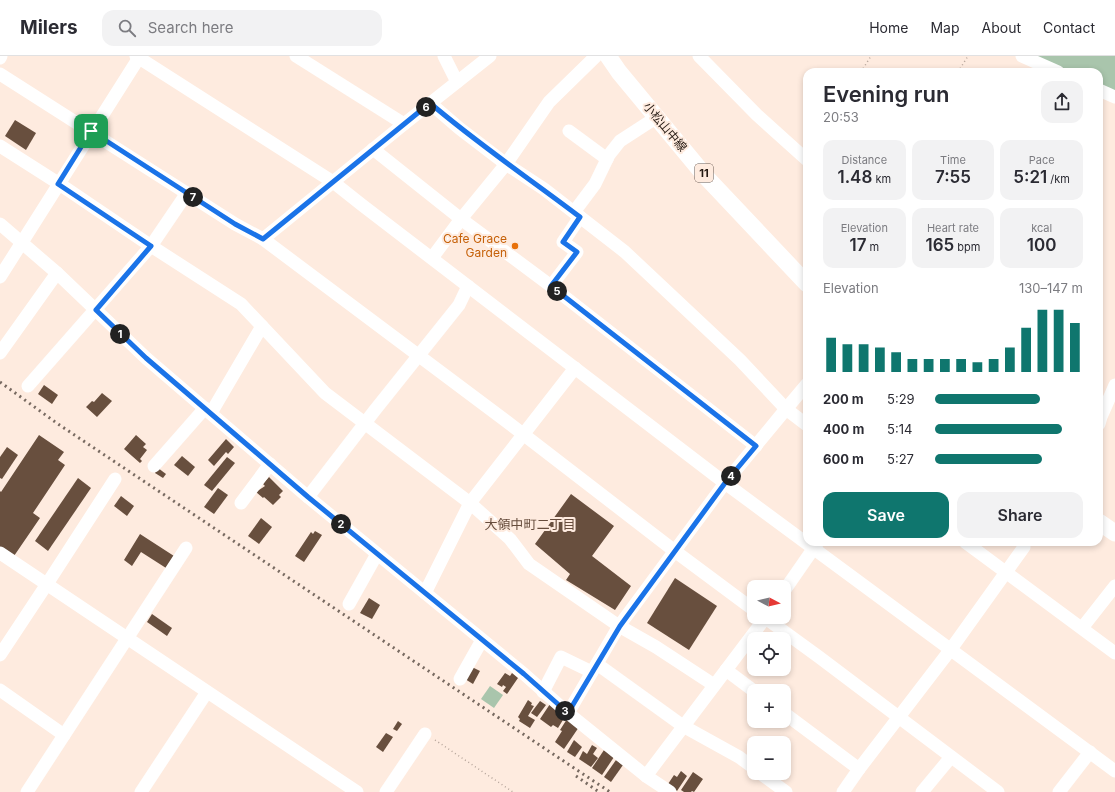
<!DOCTYPE html>
<html lang="en">
<head>
<meta charset="utf-8">
<style>
  :root { --surface:#fff; --page:#f2f2f3; --text:#2b2b33; --muted:#7c7c81; --line:#e1e1e2; --accent:#0f766e }
  body { margin:0; font-family:Inter,"Noto Sans JP",sans-serif; background:var(--page); color:var(--text); height:100vh; display:flex; flex-direction:column; font-size:15px; white-space:nowrap }
  * { box-sizing:border-box; margin:0 }
  p { font-size:13px; color:var(--muted) }
  .icon { flex:none; width:22px; height:22px; fill:none; stroke:currentColor; stroke-width:2; stroke-linecap:round; stroke-linejoin:round }
  .map { position:relative; flex:1; overflow:hidden }
  .drawer { position:absolute; left:803px; top:12px; width:300px; height:478px; display:flex; flex-direction:column; background:var(--surface); border-radius:12px; box-shadow:0 2px 6px #0003 }
  .drawer>* { flex:none }
  .needle { width:26px; rotate:97deg }
  .buttons { position:absolute; left:747px; top:524px; display:grid; gap:8px }
  .buttons a { display:grid; place-items:center; width:44px; height:44px; border-radius:8px; background:var(--surface); box-shadow:0 2px 6px #0003; font-size:20px }
  .pin { position:absolute; display:grid; place-items:center; width:34px; height:34px; color:#fff; margin:-17px; border-radius:8px; box-shadow:0 2px 6px #0006 }
  .km { position:absolute; width:20px; height:20px; margin:-10px; border-radius:50%; background:#222; color:#fff; font-size:11px; line-height:20px; text-align:center }
  .round { display:grid; place-items:center; flex:none; width:42px; height:42px; border-radius:12px; background:var(--page) }
  .head { display:flex; align-items:center; justify-content:space-between; height:68px; padding:0 20px }
  h1 { font-size:22px; font-weight:600; line-height:30px }
  .figures { display:grid; grid-template-columns:repeat(3,1fr); gap:6px; height:68px; padding:4px 20px }
  .figures div { display:grid; align-content:center; border-radius:10px; background:var(--page); text-align:center }
  .figures b { font-size:17px; font-weight:600 }
  .figures small { font-size:11px; font-weight:400 }
  .figures p { font-size:11px }
  .chart { height:112px; padding:8px 20px }
  .chart p { display:flex; justify-content:space-between }
  .chart svg { width:100%; height:72px; margin-top:4px; stroke:var(--accent); stroke-width:6 }
  .button { display:flex; gap:8px; margin-top:auto; padding:8px 20px }
  .button a { flex:1; height:46px; border-radius:12px; background:var(--accent); color:#fff; font-size:16px; font-weight:600; line-height:46px; text-align:center }
  .button a+a { background:var(--page); color:var(--text) }
  ul { padding:0 20px; list-style:none; font-size:13px }
  li { display:grid; grid-template-columns:64px 48px 1fr; align-items:center; height:30px }
  li i { height:10px; border-radius:5px; background:var(--accent) }
  header { display:flex; align-items:center; gap:24px; box-sizing:border-box; height:56px; padding:0 20px; background:var(--surface); border-bottom:1px solid var(--line) }
  header strong { font-size:19px }
  nav { display:flex; gap:22px; margin-inline-start:auto; font-size:14px }
  .search { width:280px; height:36px; background:var(--page); display:flex; align-items:center; gap:10px; box-sizing:border-box; padding:0 14px; border-radius:12px; color:var(--muted); font-size:15px }
  .map>svg:first-child { display:block }
  .green { fill:#a9c5ac }
  .building { fill:#684f3e }
  .lines { fill:none; stroke-linecap:round; stroke-linejoin:round }
  .path { stroke:#b5a49a; stroke-width:1.5; stroke-dasharray:1 3; stroke-linecap:butt }
  .minor { stroke:#fff; stroke-width:13 }
  .major { stroke:#fff; stroke-width:17 }
  .rail { stroke:#786a61; stroke-width:3; stroke-dasharray:2 4; stroke-linecap:butt }
  .route-casing { stroke:#fff; stroke-width:8 }
  .route { stroke:#1a73e8; stroke-width:5 }
  .food-dot { fill:#e8710a; stroke:#feebdf; stroke-width:1.5 }
  .labels { text-anchor:middle; stroke-width:4; stroke-linejoin:round; paint-order:stroke }
  .shield { fill:#feebdf; stroke:#65574f; stroke-width:1 }
  .shield-label { font-size:11px; font-weight:bold; fill:#231811 }
  .street-label { font-size:12px; fill:#231811; stroke:#feebdf }
  .food-label { font-size:12px; fill:#c56008; stroke:#feebdf; text-anchor:end }
  .neighbourhood-label { font-size:13px; fill:#664c3c; stroke:#feebdf }
</style>
</head>
<body>
<header>
<strong>Milers</strong>
<div class="search"><svg class="icon" aria-label="search" viewBox="0 0 24 24"><circle cx="10" cy="10" r="6"/><path d="M15 15l6 6"/></svg>Search here</div>
<nav><a>Home</a><a>Map</a><a>About</a><a>Contact</a></nav>
</header>
<div class="map">
<svg width="1115" height="736" viewBox="0 0 1115 736">
  <rect width="100%" height="100%" fill="#feebdf"/>
  <g class="green">
    <polygon points="1031,0 1115,0 1115,36 1099,29 1099,16 1068,16"/>
    <polygon points="490,630 503,639 494,652 481,643"/>
  </g>
  <g class="building">
    <polygon points="15,64 36,77 26,94 5,80"/>
    <polygon points="44,329 58,339 52,348 38,338"/>
    <polygon points="102,337 112,345 97,361 86,351 92,345 94,346"/>
    <polygon points="39,379 64,396 58,404 65,409 33,457 40,462 14,500 0,491 0,435 1,436"/>
    <polygon points="136,379 146,388 143,391 147,394 140,403 142,405 140,407 124,393"/>
    <polygon points="226,383 234,391 228,398 226,396 214,410 208,404"/>
    <polygon points="7,391 18,399 2,423 0,422 0,401"/>
    <polygon points="182,400 195,411 188,420 174,409"/>
    <polygon points="227,401 235,407 212,435 204,429"/>
    <polygon points="158,412 166,418 163,422 155,417"/>
    <polygon points="269,421 283,435 279,439 281,441 273,449 264,441 263,442 256,436 265,430 263,428"/>
    <polygon points="78,422 91,432 48,495 35,485"/>
    <polygon points="218,432 228,439 214,458 204,451"/>
    <polygon points="571,438 614,470 592,500 631,530 615,554 566,524 570,518 535,488"/>
    <polygon points="121,440 134,450 127,460 114,450"/>
    <polygon points="261,462 272,471 259,488 248,480"/>
    <polygon points="315,475 322,479 304,506 295,500 311,476 313,478"/>
    <polygon points="140,478 174,500 166,512 141,496 132,510 124,504"/>
    <polygon points="675,522 717,550 689,594 647,567"/>
    <polygon points="369,542 380,549 372,563 360,557"/>
    <polygon points="152,558 172,572 167,580 147,566"/>
    <polygon points="472,611 480,615 473,628 465,623"/>
    <polygon points="505,617 510,620 512,617 518,622 507,638 503,635 506,631 503,629 502,631 497,628"/>
    <polygon points="528,644 532,647 531,649 534,650 528,660 535,664 530,672 519,665 520,663 518,661"/>
    <polygon points="540,645 546,649 537,661 531,657"/>
    <polygon points="550,648 566,659 558,672 553,669 551,671 540,663"/>
    <polygon points="567,663 579,671 564,693 555,686 562,675 560,674"/>
    <polygon points="398,665 402,668 397,675 393,673"/>
    <polygon points="386,677 393,681 383,696 376,691"/>
    <polygon points="574,684 582,691 575,701 567,696"/>
    <polygon points="592,689 597,692 593,698 598,702 591,711 579,703 583,695 587,698"/>
    <polygon points="604,694 614,701 602,719 592,712"/>
    <polygon points="616,704 623,709 611,726 604,721"/>
    <polygon points="681,715 687,720 677,735 668,728 674,719 677,721"/>
    <polygon points="693,716 703,723 694,736 692,735 691,736 684,736 681,734"/>
  </g>
  <g class="lines">
    <g class="path">
      <polyline points="861,16 871,0"/>
      <polyline points="958,16 968,0"/>
      <polyline points="435,684 513,736"/>
    </g>
    <g class="minor">
      <polyline points="136,0 333,126 362,149 725,427 1115,715"/>
      <polyline points="296,0 404,68"/>
      <polyline points="444,0 457,26"/>
      <polyline points="699,0 757,59 807,104"/>
      <polyline points="1022,0 1058,16"/>
      <polyline points="0,2 1,0"/>
      <polyline points="0,18 235,168 263,183 506,365 676,496 754,554"/>
      <polyline points="1099,34 1115,41"/>
      <polyline points="430,47 459,72 506,108 544,133 625,196 740,304 786,353 807,369"/>
      <polyline points="569,75 607,103"/>
      <polyline points="0,90 58,127 151,190 241,248 325,337 470,447 510,483 529,508 619,570 656,591 714,629"/>
      <polyline points="373,93 461,163 551,230 756,390"/>
      <polyline points="574,156 595,128 609,99 620,85 657,61"/>
      <polyline points="0,168 57,217 146,302 308,441 524,618 568,657 646,720 670,736"/>
      <polyline points="263,183 404,68 490,0"/>
      <polyline points="432,202 461,163 506,108 549,46 596,0"/>
      <polyline points="0,221 140,0"/>
      <polyline points="551,230 577,196 563,186 580,161"/>
      <polyline points="0,297 57,217"/>
      <polyline points="28,330 151,190 187,137"/>
      <polyline points="211,357 262,270"/>
      <polyline points="1099,368 1101,361 1115,329"/>
      <polyline points="154,410 205,352"/>
      <polyline points="308,441 375,354 459,249 468,230"/>
      <polyline points="241,447 270,408"/>
      <polyline points="965,486 1115,597"/>
      <polyline points="0,497 357,736"/>
      <polyline points="784,535 818,486"/>
      <polyline points="425,537 470,447 575,312"/>
      <polyline points="349,548 377,498"/>
      <polyline points="764,561 819,601 998,736"/>
      <polyline points="1082,572 1115,530"/>
      <polyline points="0,599 47,528 115,423"/>
      <polyline points="597,608 683,670 739,701 754,712"/>
      <polyline points="726,614 754,635"/>
      <polyline points="460,623 482,584"/>
      <polyline points="0,634 64,679"/>
      <polyline points="543,636 561,601 592,616"/>
      <polyline points="568,657 619,570 725,427 786,353 807,328"/>
      <polyline points="784,657 859,713 951,593 1024,491"/>
      <polyline points="760,717 786,736"/>
      <polyline points="646,720 766,561"/>
      <polyline points="27,736 186,492"/>
      <polyline points="141,736 207,636"/>
      <polyline points="386,736 425,678"/>
      <polyline points="843,736 859,713"/>
      <polyline points="922,736 951,701"/>
      <polyline points="1059,736 1090,696"/>
    </g>
    <g class="major">
      <polyline points="608,0 619,16 706,121 807,228"/>
      <polyline points="1099,466 1115,477"/>
    </g>
    <g class="rail">
      <polyline points="0,326 58,368 610,736"/>
      <polyline points="576,720 599,736"/>
    </g>
  </g>
  <g class="lines">
    <g class="route-casing">
      <path id="route" d="M430,47C478,88 530,123 580,161L563,186L577,196L551,230L756,390L725,427L620,570L568,657L524,618L308,441L146,302L96,254L151,190L58,128L91,75L235,168L263,183Z"/>
    </g>
    <use href="#route" class="route"/>
  </g>
  <circle class="food-dot" cx="515" cy="190" r="4"/>
  <g class="labels">
    <rect class="shield" x="695" y="108" width="18" height="18" rx="3"/>
    <g class="shield-label">
      <text x="704" y="121">11</text>
    </g>
    <g class="street-label">
      <text transform="translate(665 71) rotate(50)" y="4">小松山中線</text>
    </g>
    <g class="food-label">
      <text x="507" y="187">Cafe Grace<tspan x="507" dy="14">Garden</tspan></text>
    </g>
    <g class="neighbourhood-label">
      <text x="530" y="473">大領中町二丁目</text>
    </g>
  </g>
</svg>
<div class="buttons">
<a><svg class="needle" viewBox="-14 -14 28 28"><path d="M0-13l5 13h-10z" fill="#e53935"/><path d="M0 13l5-13h-10z" fill="#7c7c81"/></svg></a>
<a><svg class="icon" aria-label="locate" viewBox="0 0 24 24"><circle cx="12" cy="12" r="6"/><path d="M12 2v4M12 18v4M2 12h4M18 12h4"/></svg></a>
<a>+</a>
<a>−</a>
</div>
<div class="pin" style="left:91px;top:75px;background:#1e9e55"><svg class="icon" aria-label="arrive" viewBox="0 0 24 24"><path d="M6 21V4h12l-3 4 3 4H6"/></svg></div>
<b class="km" style="left:120px;top:278px">1</b>
<b class="km" style="left:341px;top:468px">2</b>
<b class="km" style="left:565px;top:655px">3</b>
<b class="km" style="left:731px;top:420px">4</b>
<b class="km" style="left:557px;top:235px">5</b>
<b class="km" style="left:426px;top:51px">6</b>
<b class="km" style="left:193px;top:141px">7</b>
<section class="drawer">
<div class="head"><div><h1>Evening run</h1><p>20:53</p></div><a class="round"><svg class="icon" aria-label="share" viewBox="0 0 24 24"><path d="M12 15V3M7 8l5-5 5 5M5 13v7h14v-7"/></svg></a></div>
<div class="figures">
<div><p>Distance</p><b>1.48<small> km</small></b></div>
<div><p>Time</p><b>7:55</b></div>
<div><p>Pace</p><b>5:21<small> /km</small></b></div>
</div>
<div class="figures">
<div><p>Elevation</p><b>17<small> m</small></b></div>
<div><p>Heart rate</p><b>165<small> bpm</small></b></div>
<div><p>kcal</p><b>100</b></div>
</div>
<div class="chart"><p><span>Elevation</span>130–147 m</p>
<svg viewBox="0 0 160 44" preserveAspectRatio="none"><path d="M5 44V23M15 44V27M25 44V27M35 44V29M45 44V32M55 44V36M65 44V36M75 44V36M85 44V36M95 44V38M105 44V36M115 44V29M125 44V17M135 44V6M145 44V6M155 44V14"/></svg>
</div>
<ul>
<li><b>200 m</b>5:29<i style="width:71%"></i></li>
<li><b>400 m</b>5:14<i style="width:86%"></i></li>
<li><b>600 m</b>5:27<i style="width:72%"></i></li>
</ul>
<div class="button"><a>Save</a><a>Share</a></div>
</section>
</div>
</body>
</html>
